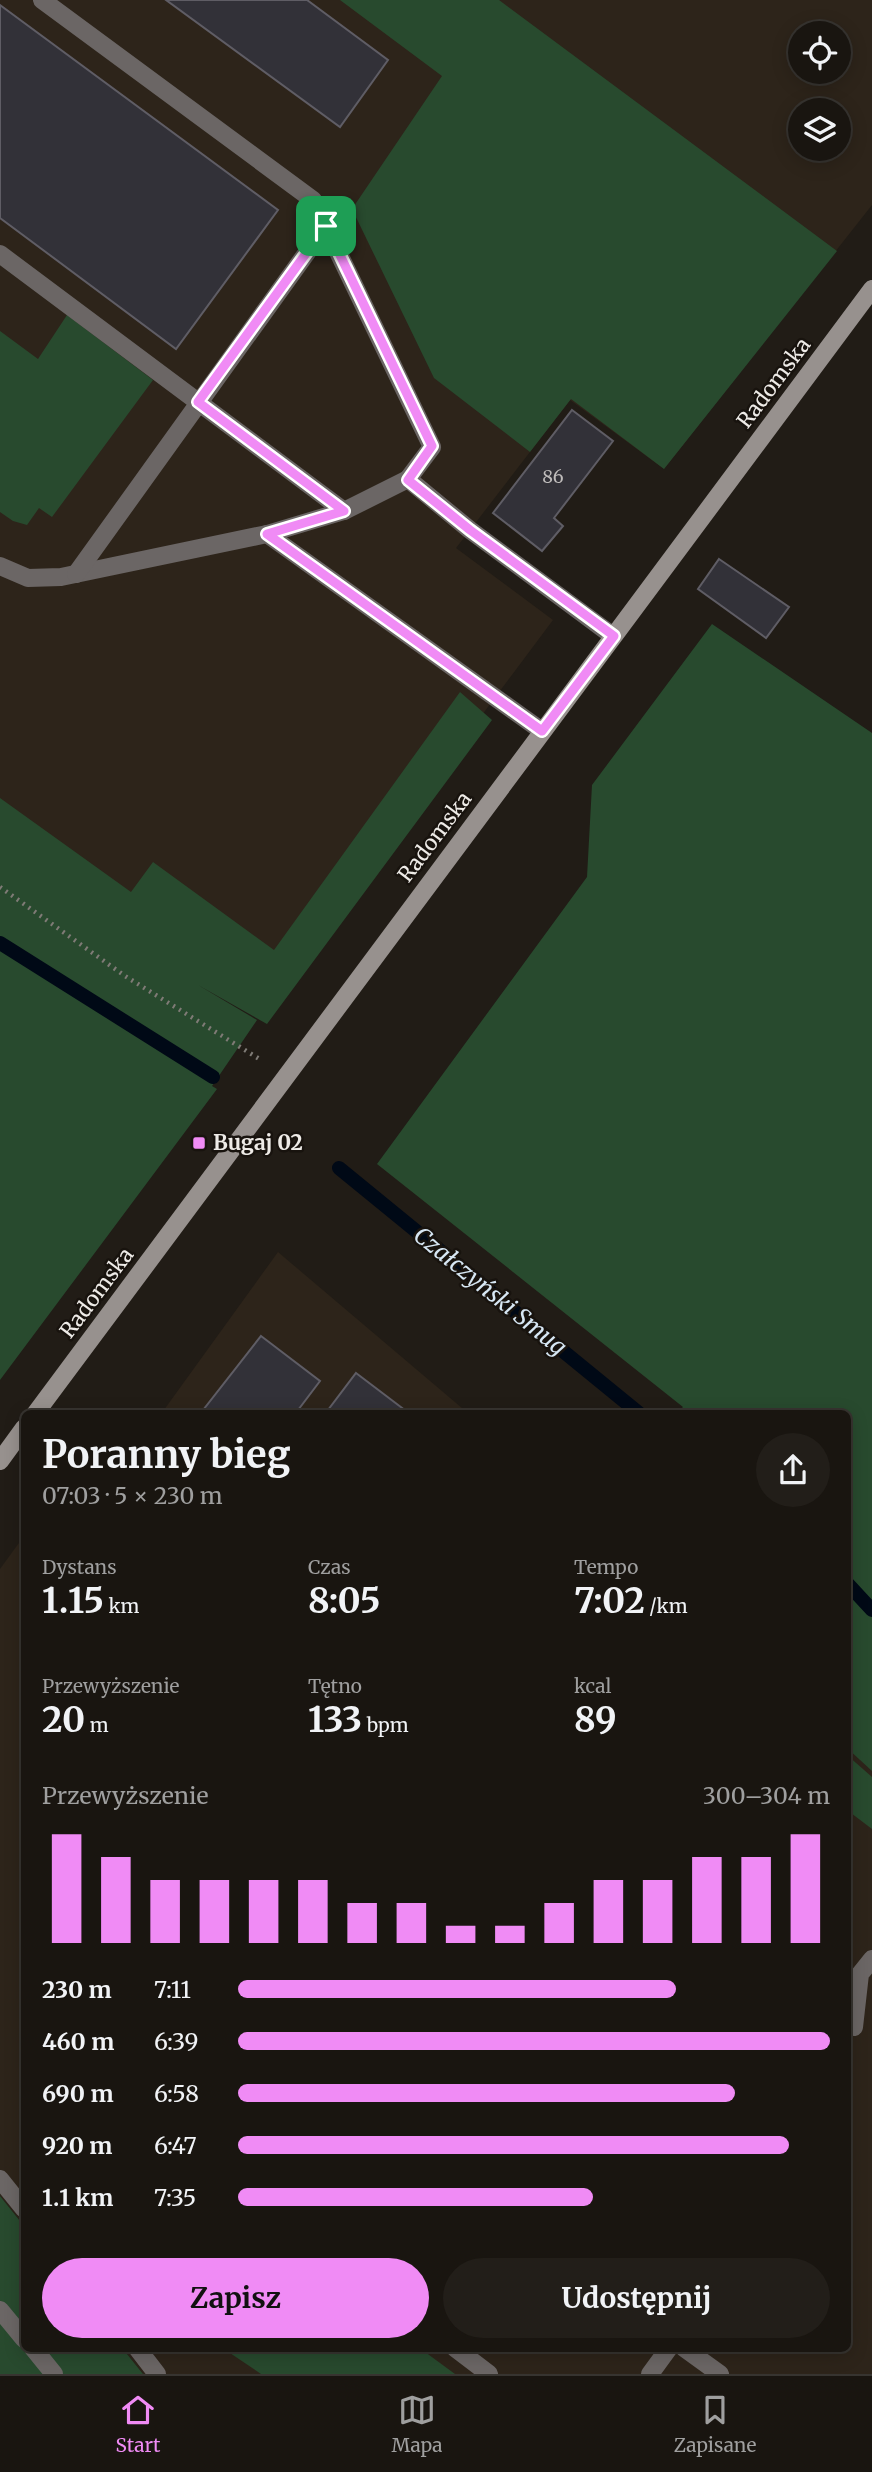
<!DOCTYPE html>
<html lang="pl">
<head>
<meta charset="utf-8">
<style>
  :root { --surface:#191510; --page:#221e19; --text:#f1f3f6; --muted:#9f9f9f; --line:#373430; --accent:#f08bf5 }
  body { margin:0; font-family:Merriweather,serif; background:var(--page); color:var(--text); height:100vh; display:flex; flex-direction:column; font-size:26px; white-space:nowrap }
  * { box-sizing:border-box; margin:0 }
  p { font-size:23px; color:var(--muted) }
  .icon { flex:none; width:38px; height:38px; fill:none; stroke:currentColor; stroke-width:2; stroke-linecap:round; stroke-linejoin:round }
  .map { position:relative; flex:1; overflow:hidden }
  .details { position:absolute; left:21px; top:1410px; width:830px; height:942px; display:flex; flex-direction:column; background:var(--surface); border-radius:10px; box-shadow:0 4px 18px #0003,0 0 0 2px var(--line) }
  .details>* { flex:none }
  .buttons { position:absolute; left:788px; top:21px; display:grid; gap:14px }
  .buttons a { display:grid; place-items:center; width:63px; height:63px; border-radius:50%; background:var(--surface); box-shadow:0 4px 18px #0003,0 0 0 2px var(--line); font-size:35px }
  .pin { position:absolute; display:grid; place-items:center; width:60px; height:60px; color:#fff; margin:-30px; border-radius:14px; box-shadow:0 4px 10px #0006 }
  .round { display:grid; place-items:center; flex:none; width:74px; height:74px; border-radius:37px; background:var(--page) }
  .overview { display:flex; align-items:center; justify-content:space-between; height:119px; padding:0 21px }
  h1 { font-size:38px; font-weight:700; line-height:52px }
  .metrics { display:grid; grid-template-columns:repeat(3,1fr); gap:10px; height:119px; padding:7px 21px }
  .metrics div { display:grid; align-content:center }
  .metrics b { font-size:35px; font-weight:700 }
  .metrics small { font-size:19px; font-weight:400 }
  .metrics p { font-size:19px }
  .chart { height:196px; padding:14px 21px }
  .chart p { display:flex; justify-content:space-between }
  .chart svg { width:100%; height:126px; margin-top:7px; stroke:var(--accent); stroke-width:6 }
  .button { display:flex; gap:14px; margin-top:auto; padding:14px 21px }
  .button a { flex:1; height:80px; border-radius:42px; background:var(--accent); color:#111; font-size:28px; font-weight:700; line-height:80px; text-align:center }
  .button a+a { background:var(--page); color:var(--text) }
  ul { padding:0 21px; list-style:none; font-size:23px }
  li { display:grid; grid-template-columns:112px 84px 1fr; align-items:center; height:52px }
  li i { height:18px; border-radius:9px; background:var(--accent) }
  .tabs { display:flex; justify-content:space-around; align-items:center; height:98px; border-top:2px solid var(--line); background:var(--surface); font-size:19px; color:var(--muted) }
  .tabs a { display:grid; justify-items:center; gap:4px }
  .tabs .on { color:var(--accent) }
  .map>svg:first-child { display:block }
  .built { fill:#2d241a; fill-rule:evenodd }
  .green { fill:#284a2e }
  .lines { fill:none; stroke-linecap:round; stroke-linejoin:round }
  .stream { stroke:#000916; stroke-width:14 }
  .building { fill:#323138; stroke:#5f5d65; stroke-width:2 }
  .path { stroke:#7f7b76; stroke-width:4.5; stroke-dasharray:2 5; stroke-linecap:butt }
  .lane { stroke:#6b6665; stroke-width:18 }
  .street { stroke:#6b6665; stroke-width:18 }
  .secondary { stroke:#97918e; stroke-width:18 }
  .route-casing { stroke:#fff; stroke-width:14 }
  .route { stroke:#f08bf5; stroke-width:9 }
  .poi-dot { fill:#f08bf5; stroke:#18130e; stroke-width:2.5 }
  .labels { text-anchor:middle; stroke-width:5; stroke-linejoin:round; paint-order:stroke }
  .number-label { font-size:18px; fill:#bfbcbb }
  .street-label { font-size:21px; fill:#eeebe7; stroke:#18130e }
  .poi-label { font-size:21px; font-weight:bold; fill:#eeebe7; stroke:#18130e; text-anchor:start }
  .water-label { font-size:23px; font-style:italic; fill:#d7e7f4; stroke:#18130e }
</style>
</head>
<body>
<div class="map">
<svg width="872" height="2374" viewBox="0 0 872 2374">
  <rect width="100%" height="100%" fill="#211c16"/>
  <g class="built">
    <path d="M0,0H872V205L664,469L570,400L470,530L456,548L553,620L292,969L0,846ZM800,33H838V72H800ZM800,110H838V149H800Z"/>
    <polygon points="278,1252 469,1414 161,1414"/>
    <polygon points="24,1536 24,2226 0,2196 0,1569"/>
    <polygon points="847,1745 872,1768 872,2374 143,2374 123,2349 847,2348"/>
  </g>
  <g class="green">
    <polygon points="340,0 499,0 837,251 664,469 571,399 530,452 434,378 352,209 442,76"/>
    <polygon points="67,315 153,380 52,517 39,508 27,525 13,521 0,512 0,331 38,359"/>
    <polygon points="712,624 872,733 872,1771 847,1748 847,1414 676,1414 683,1407 377,1164 587,877 592,785"/>
    <polygon points="460,692 492,720 267,1024 198,985 257,1020 212,1086 217,1089 0,1380 0,798 131,892 153,862 274,950"/>
    <polygon points="847,1755 872,1777 872,1829 847,1810"/>
    <polygon points="0,2196 24,2226 24,2348 123,2349 143,2374 0,2374"/>
    <polygon points="224,2349 421,2349 455,2374 261,2374"/>
  </g>
  <g class="lines">
    <g class="stream">
      <polyline points="0,943 213,1077"/>
      <polyline points="339,1168 640,1414"/>
      <polyline points="847,1583 872,1610"/>
    </g>
  </g>
  <g class="building">
    <polygon points="166,0 307,0 388,60 340,127"/>
    <polygon points="0,5 278,210 176,349 0,218"/>
    <polygon points="572,410 613,441 554,518 563,526 542,551 493,513"/>
    <polygon points="719,559 789,607 766,638 698,589"/>
    <polygon points="261,1336 320,1381 295,1414 200,1414"/>
    <polygon points="356,1373 410,1414 325,1414"/>
  </g>
  <g class="lines">
    <polyline class="path" points="0,887 125,976 261,1060"/>
    <g class="lane">
      <polyline points="42,0 313,200 432,447 408,479 470,530 613,636"/>
      <polyline points="0,254 344,511"/>
      <polyline points="267,534 542,731"/>
      <polyline points="0,566 28,578 61,577 267,534 344,511 408,479"/>
      <polyline points="76,574 326,226"/>
      <polyline points="847,2022 854,2027 860,1974 872,1959"/>
      <polyline points="0,2179 24,2209"/>
      <polyline points="137,2348 157,2374"/>
      <polyline points="455,2348 489,2374"/>
      <polyline points="684,2348 720,2374"/>
      <polyline points="650,2374 669,2348"/>
    </g>
    <g class="street">
      <polyline points="0,2310 24,2339"/>
      <polyline points="33,2348 54,2374"/>
    </g>
    <g class="secondary">
      <polyline points="35,1414 872,289"/>
      <polyline points="0,1461 24,1428"/>
    </g>
  </g>
  <g class="lines">
    <g class="route-casing">
      <polygon id="route" points="326,226 432,446 408,480 470,530 614,636 542,731 267,534 344,511 198,402"/>
    </g>
    <use href="#route" class="route"/>
  </g>
  <rect class="poi-dot" x="192" y="1136" width="14" height="14" rx="3.5"/>
  <g class="labels">
    <g class="number-label">
      <text x="553" y="483">86</text>
    </g>
    <g class="street-label">
      <text transform="translate(774 383) rotate(-53)" y="7">Radomska</text>
      <text transform="translate(435 837) rotate(-53)" y="7">Radomska</text>
      <text transform="translate(97 1293) rotate(-53)" y="7">Radomska</text>
    </g>
    <g class="poi-label">
      <text x="213" y="1150">Bugaj 02</text>
    </g>
    <g class="water-label">
      <text transform="translate(490 1291) rotate(39)" y="8">Czałczyński Smug</text>
    </g>
  </g>
</svg>
<div class="buttons">
<a><svg class="icon" aria-label="locate" viewBox="0 0 24 24"><circle cx="12" cy="12" r="6"/><path d="M12 2v4M12 18v4M2 12h4M18 12h4"/></svg></a>
<a><svg class="icon" aria-label="layers" viewBox="0 0 24 24"><path d="M12 4l9 5-9 5-9-5zM3 14l9 5 9-5"/></svg></a>
</div>
<div class="pin" style="left:326px;top:226px;background:#1e9e55"><svg class="icon" aria-label="arrive" viewBox="0 0 24 24"><path d="M6 21V4h12l-3 4 3 4H6"/></svg></div>
<section class="details">
<div class="overview"><div><h1>Poranny bieg</h1><p>07:03 · 5 × 230 m</p></div><a class="round"><svg class="icon" aria-label="share" viewBox="0 0 24 24"><path d="M12 15V3M7 8l5-5 5 5M5 13v7h14v-7"/></svg></a></div>
<div class="metrics">
<div><p>Dystans</p><b>1.15<small> km</small></b></div>
<div><p>Czas</p><b>8:05</b></div>
<div><p>Tempo</p><b>7:02<small> /km</small></b></div>
</div>
<div class="metrics">
<div><p>Przewyższenie</p><b>20<small> m</small></b></div>
<div><p>Tętno</p><b>133<small> bpm</small></b></div>
<div><p>kcal</p><b>89</b></div>
</div>
<div class="chart"><p><span>Przewyższenie</span>300–304 m</p>
<svg viewBox="0 0 160 44" preserveAspectRatio="none"><path d="M5 44V6M15 44V14M25 44V22M35 44V22M45 44V22M55 44V22M65 44V30M75 44V30M85 44V38M95 44V38M105 44V30M115 44V22M125 44V22M135 44V14M145 44V14M155 44V6"/></svg>
</div>
<ul>
<li><b>230 m</b>7:11<i style="width:74%"></i></li>
<li><b>460 m</b>6:39<i style="width:100%"></i></li>
<li><b>690 m</b>6:58<i style="width:84%"></i></li>
<li><b>920 m</b>6:47<i style="width:93%"></i></li>
<li><b>1.1 km</b>7:35<i style="width:60%"></i></li>
</ul>
<div class="button"><a>Zapisz</a><a>Udostępnij</a></div>
</section>
</div>
<nav class="tabs">
<a class="on"><svg class="icon" aria-label="home" viewBox="0 0 24 24"><path d="M3 11l9-7 9 7M6 9v11h12V9"/></svg>Start</a>
<a><svg class="icon" aria-label="map" viewBox="0 0 24 24"><path d="M3 6l6-2 6 2 6-2v14l-6 2-6-2-6 2zM9 4v14M15 6v14"/></svg>Mapa</a>
<a><svg class="icon" aria-label="saved" viewBox="0 0 24 24"><path d="M7 4h10v16l-5-4-5 4z"/></svg>Zapisane</a>
</nav>
</body>
</html>
